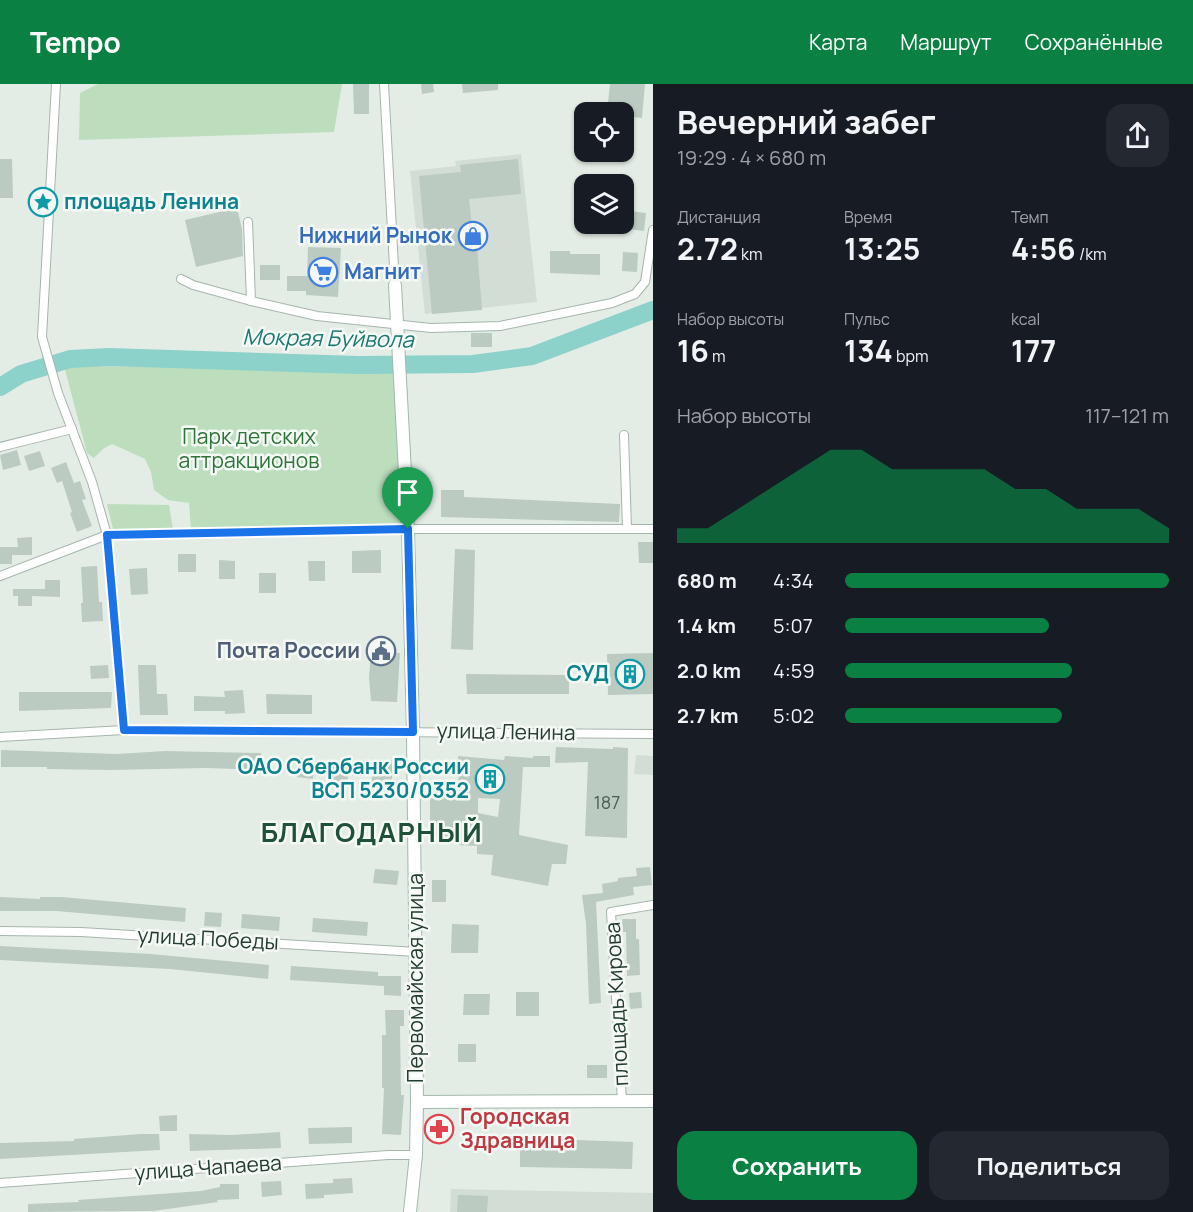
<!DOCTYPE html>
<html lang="ru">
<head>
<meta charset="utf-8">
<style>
  :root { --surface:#171b24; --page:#242831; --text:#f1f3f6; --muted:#9ea1a6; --accent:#0b8043 }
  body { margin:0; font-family:Manrope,sans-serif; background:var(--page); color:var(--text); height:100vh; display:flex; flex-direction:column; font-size:22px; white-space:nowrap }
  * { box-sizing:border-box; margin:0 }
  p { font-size:20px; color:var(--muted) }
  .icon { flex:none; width:33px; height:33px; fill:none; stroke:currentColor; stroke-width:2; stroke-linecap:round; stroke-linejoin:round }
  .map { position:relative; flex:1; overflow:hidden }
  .drawer { display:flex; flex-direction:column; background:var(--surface); width:540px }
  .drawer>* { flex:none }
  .tools { position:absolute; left:574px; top:18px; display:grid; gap:12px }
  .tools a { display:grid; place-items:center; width:60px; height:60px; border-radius:12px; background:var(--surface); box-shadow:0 2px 4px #0004; font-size:30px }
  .pin { position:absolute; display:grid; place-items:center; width:51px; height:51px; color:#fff; margin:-62px -26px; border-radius:50% 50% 50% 0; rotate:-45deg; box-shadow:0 0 6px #0007 }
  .pin .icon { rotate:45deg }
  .round { display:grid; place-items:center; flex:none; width:63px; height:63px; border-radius:18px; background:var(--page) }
  .summary { display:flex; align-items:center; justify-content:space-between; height:102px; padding:0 24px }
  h1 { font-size:33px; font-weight:700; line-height:45px }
  .stats { display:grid; grid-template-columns:repeat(3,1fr); gap:9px; height:102px; padding:6px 24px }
  .stats div { display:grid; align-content:center }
  .stats b { font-size:30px; font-weight:700 }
  .stats small { font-size:16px; font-weight:400 }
  .stats p { font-size:16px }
  .chart { height:168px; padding:12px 24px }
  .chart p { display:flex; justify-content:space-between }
  .chart svg { width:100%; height:108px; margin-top:6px; fill:var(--accent); opacity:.7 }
  .primary-button { display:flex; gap:12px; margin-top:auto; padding:12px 24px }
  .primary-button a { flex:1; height:69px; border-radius:18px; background:var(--accent); color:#fff; font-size:24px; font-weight:700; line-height:69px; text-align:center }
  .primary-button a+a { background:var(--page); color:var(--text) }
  ul { padding:0 24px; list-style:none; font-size:20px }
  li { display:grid; grid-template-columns:96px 72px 1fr; align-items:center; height:45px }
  li i { height:15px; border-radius:8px; background:var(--accent) }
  header { display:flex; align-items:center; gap:36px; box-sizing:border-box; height:84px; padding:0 30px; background:var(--accent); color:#fff }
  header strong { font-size:28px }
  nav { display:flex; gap:33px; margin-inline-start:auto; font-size:21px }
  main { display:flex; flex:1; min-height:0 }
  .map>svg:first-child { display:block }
  .built { fill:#d1ddd5 }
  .green { fill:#bcdebd }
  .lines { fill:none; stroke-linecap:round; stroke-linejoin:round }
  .river { stroke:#8cd1ca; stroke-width:18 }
  .building { fill:#bbcbc1; fill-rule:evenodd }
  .minor-casing { stroke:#a6b5ac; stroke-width:10 }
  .secondary-casing { stroke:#a2b8ab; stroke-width:14 }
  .minor { stroke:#fff; stroke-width:8 }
  .secondary { stroke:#fff; stroke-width:12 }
  .route-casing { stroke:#fff; stroke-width:12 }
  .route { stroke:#1a73e8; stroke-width:8 }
  .labels { text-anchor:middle; stroke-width:5; stroke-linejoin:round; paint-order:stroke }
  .number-label { font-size:18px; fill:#496154 }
  .culture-label { font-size:21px; font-weight:bold; fill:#0d838f; stroke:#f4f9f5; text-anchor:end }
  .shop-label { font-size:21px; font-weight:bold; fill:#366cbe; stroke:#f4f9f5; text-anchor:end }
  .park-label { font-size:21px; fill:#2d7437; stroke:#f4f9f5 }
  .service-label { font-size:21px; font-weight:bold; fill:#4e5e75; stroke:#f4f9f5; text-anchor:end }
  .street-label { font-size:21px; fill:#233e30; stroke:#f4f9f5 }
  .health-label { font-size:21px; font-weight:bold; fill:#be3a42; stroke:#f4f9f5; text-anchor:start }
  .water-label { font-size:22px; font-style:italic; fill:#1d7972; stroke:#f4f9f5 }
  .district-label { font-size:27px; font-weight:bold; letter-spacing:1.5px; fill:#1f5038; stroke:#f4f9f5 }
</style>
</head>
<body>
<header>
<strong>Tempo</strong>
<nav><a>Карта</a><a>Маршрут</a><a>Сохранённые</a></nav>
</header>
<main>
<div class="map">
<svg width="653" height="1128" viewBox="0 0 653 1128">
  <rect width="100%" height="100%" fill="#e3ede6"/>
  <g class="built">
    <polygon points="521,70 537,218 425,230 410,87 456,82 455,77"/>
    <polygon points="636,671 653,672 653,691 634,690"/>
    <polygon points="451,1105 653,1109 653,1128 450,1128"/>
  </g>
  <g class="green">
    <polygon points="98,0 342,0 334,48 79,56 80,9"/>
    <polygon points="64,282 393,284 405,442 191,446 189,419 168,416 154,406 151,388 145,375 112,360 103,365 94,374 87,369"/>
    <polygon points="107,420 169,421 173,445 113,445"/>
  </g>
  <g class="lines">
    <polyline class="river" points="0,303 21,290 70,275 109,273 358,281 473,280 532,272 653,226"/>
  </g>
  <g class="building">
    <polygon points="353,0 369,0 369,30 354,30"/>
    <polygon points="421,0 433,0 434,8 422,10"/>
    <polygon points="462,0 498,0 498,6 463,9"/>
    <polygon points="610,0 645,0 642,34 624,32 624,28 607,28"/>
    <polygon points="0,75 12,75 13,114 0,114"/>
    <polygon points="518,75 521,110 469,115 473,151 476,150 482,226 432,230 419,92 461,88 460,81"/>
    <polygon points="237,124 242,145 243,172 196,183 185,136"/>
    <polygon points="630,127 646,129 644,147 628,145"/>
    <polygon points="308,163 341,164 338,213 306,211 306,207 287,207 287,192 307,192"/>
    <polygon points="550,167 570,167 570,170 600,170 600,191 550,189"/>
    <polygon points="623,168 638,169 637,188 622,187"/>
    <rect x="260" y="181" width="20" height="15"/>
    <rect x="471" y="249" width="21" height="14"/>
    <polygon points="17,366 21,381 3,386 0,371"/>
    <polygon points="40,367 45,382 29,387 24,372"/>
    <polygon points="66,378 74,399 80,397 86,415 82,416 92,442 77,448 70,429 72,428 62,397 57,399 51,384"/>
    <polygon points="441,406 464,406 464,413 620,420 619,438 441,433"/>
    <polygon points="32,453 32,471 12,471 12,480 0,480 0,463 18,463 17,454"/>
    <polygon points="638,458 653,458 653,479 639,479"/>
    <polygon points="455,465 475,466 473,566 451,565"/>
    <polygon points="381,466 381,489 352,489 352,467"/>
    <rect x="178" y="470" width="18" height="18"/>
    <polygon points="219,476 235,477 235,495 219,495"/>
    <polygon points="308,477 325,477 325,497 309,497"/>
    <polygon points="97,482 99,518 102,518 103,537 82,538 81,519 83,519 81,483"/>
    <polygon points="147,484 148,510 131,511 129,485"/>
    <rect x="259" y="489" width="17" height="20"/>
    <polygon points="45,496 60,496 60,513 32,512 32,522 18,522 18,512 13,512 13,505 45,505"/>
    <polygon points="371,569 400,569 397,618 371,617 369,593"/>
    <polygon points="653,569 653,610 608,611 607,570"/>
    <polygon points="108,581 109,594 91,595 90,582"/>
    <polygon points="138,581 156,581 157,610 167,610 168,631 140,631"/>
    <polygon points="466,590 569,591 569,610 467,610"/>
    <polygon points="243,606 245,629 225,630 225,627 194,627 194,612 225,613 224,607"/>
    <polygon points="19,608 112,608 111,624 19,627"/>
    <polygon points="266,610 312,611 312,630 267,630"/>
    <polygon points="556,663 613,665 613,663 628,664 627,754 585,752 588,678 555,679"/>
    <polygon points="1,666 117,670 165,667 261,669 262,686 206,684 110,686 47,685 47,683 1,683"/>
    <path d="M458,672L504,676L505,672L533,674V672H550V683H523L519,751L568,761L566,780H552L548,802L491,791L493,771L477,770V762L459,761V754H430V707L459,708ZM478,714L500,715L498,733L478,729Z"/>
    <polygon points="298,674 314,675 313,695 297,693"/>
    <polygon points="373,676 392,676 392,698 372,697"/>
    <polygon points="332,679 349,681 347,703 330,702"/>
    <polygon points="650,783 652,801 633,803 634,811 596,818 601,919 589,920 586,840 582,811 603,809 602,800 618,797 618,794 637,792 636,784"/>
    <polygon points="375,785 399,787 397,801 373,799"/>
    <rect x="432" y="796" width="14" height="22"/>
    <polygon points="0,813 40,815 40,813 61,813 186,824 185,838 56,827 0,827"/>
    <polygon points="205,828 222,829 221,843 204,842"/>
    <polygon points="242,830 280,833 279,847 241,844"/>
    <polygon points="313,834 368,838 367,852 312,848"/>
    <polygon points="622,835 636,835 636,855 639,855 640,891 627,892 626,848 623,848"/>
    <polygon points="452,840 479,841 478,869 451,869"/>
    <polygon points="0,862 151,870 269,881 268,895 170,885 0,876"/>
    <polygon points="291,882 378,888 378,892 401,892 401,912 384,911 384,902 290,896"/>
    <rect x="516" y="908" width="23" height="24"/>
    <polygon points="641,908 642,924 630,925 629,909"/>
    <polygon points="464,910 490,910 489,931 463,931"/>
    <polygon points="385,926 404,926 404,942 400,942 401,1011 404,1011 401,1051 382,1050 384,1004 382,1004 382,951 386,951"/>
    <rect x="458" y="960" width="18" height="18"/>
    <rect x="587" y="981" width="20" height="13"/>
    <polygon points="177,1031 177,1047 160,1047 159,1032"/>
    <polygon points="352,1043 352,1059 309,1060 308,1044"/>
    <polygon points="280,1048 281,1064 190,1067 189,1050 232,1051"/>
    <polygon points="141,1050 159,1050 160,1066 0,1075 0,1059 74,1057 74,1055"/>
    <polygon points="520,1054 633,1058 632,1085 520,1083"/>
    <polygon points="352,1094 353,1109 324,1111 324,1114 306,1115 305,1100 333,1099 333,1095"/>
    <polygon points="281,1097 282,1111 262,1113 261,1098"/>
    <polygon points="220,1100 239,1100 239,1115 217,1116 218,1118 153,1127 28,1128 28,1120 79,1118 78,1116 201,1107 220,1103"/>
    <polygon points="458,1111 488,1112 487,1128 457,1128"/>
  </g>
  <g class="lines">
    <g class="minor-casing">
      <g id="minor">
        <polyline points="56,0 42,253 58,309 92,398 107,451 124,646"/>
        <polyline points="384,0 395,201"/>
        <polyline points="248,138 251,217 317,232 431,244 500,242 612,219 635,210 645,198 653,146"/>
        <polyline points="181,195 193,201 251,217"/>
        <polyline points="624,351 627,445 653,445"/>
        <polyline points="0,363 72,345"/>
        <polyline points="0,492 107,451 408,445 627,445"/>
        <polyline points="0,653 124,646 653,650"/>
        <polyline points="0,847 81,848 417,868"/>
        <polyline points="622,1017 611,828 653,821"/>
        <polyline points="0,1099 388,1071 416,1071"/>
      </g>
    </g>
    <g class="secondary-casing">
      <g id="secondary">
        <polyline points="395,201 408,445 413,648 417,1018 416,1071 410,1128"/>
        <polyline points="417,1018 653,1017"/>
      </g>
    </g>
    <use href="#minor" class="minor"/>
    <use href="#secondary" class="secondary"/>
  </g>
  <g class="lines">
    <g class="route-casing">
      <polygon id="route" points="408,445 413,648 124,646 107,451"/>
    </g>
    <use href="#route" class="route"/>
  </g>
  <defs>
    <g id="sight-ring" transform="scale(1.5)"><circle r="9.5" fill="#f4f9f5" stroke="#0f9aa8" stroke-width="1.5"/><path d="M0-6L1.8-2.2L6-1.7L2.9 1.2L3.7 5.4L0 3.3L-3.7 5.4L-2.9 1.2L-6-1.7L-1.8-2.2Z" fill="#0f9aa8"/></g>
    <g id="shop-ring" transform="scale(1.5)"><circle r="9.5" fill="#f4f9f5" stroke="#3f7fe0" stroke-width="1.5"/><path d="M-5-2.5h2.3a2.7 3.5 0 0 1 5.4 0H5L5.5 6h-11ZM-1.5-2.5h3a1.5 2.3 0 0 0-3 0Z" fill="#3f7fe0"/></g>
    <g id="supermarket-ring" transform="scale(1.5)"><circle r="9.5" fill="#f4f9f5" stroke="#3f7fe0" stroke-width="1.5"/><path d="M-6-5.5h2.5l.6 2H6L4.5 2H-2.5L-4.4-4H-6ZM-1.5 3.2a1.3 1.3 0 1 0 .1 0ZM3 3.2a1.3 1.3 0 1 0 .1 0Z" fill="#3f7fe0"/></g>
    <g id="civic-ring" transform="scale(1.5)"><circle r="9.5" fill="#f4f9f5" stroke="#5c6f8a" stroke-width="1.5"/><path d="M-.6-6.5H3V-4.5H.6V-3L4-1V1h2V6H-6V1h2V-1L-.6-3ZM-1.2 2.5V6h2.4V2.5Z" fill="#5c6f8a"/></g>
    <g id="building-ring" transform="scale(1.5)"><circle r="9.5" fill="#f4f9f5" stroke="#0f9aa8" stroke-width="1.5"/><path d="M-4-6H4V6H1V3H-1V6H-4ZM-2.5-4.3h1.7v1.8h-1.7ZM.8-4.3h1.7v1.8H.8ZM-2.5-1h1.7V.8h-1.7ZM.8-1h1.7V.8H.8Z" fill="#0f9aa8"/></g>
    <g id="pharmacy-ring" transform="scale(1.5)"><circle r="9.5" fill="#f4f9f5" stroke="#e0444e" stroke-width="1.5"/><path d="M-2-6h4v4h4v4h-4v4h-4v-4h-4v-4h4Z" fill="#e0444e"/></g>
  </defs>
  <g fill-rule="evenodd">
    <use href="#sight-ring" x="43" y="118"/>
    <use href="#shop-ring" x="473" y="152"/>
    <use href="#supermarket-ring" x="323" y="188"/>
    <use href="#civic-ring" x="381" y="567"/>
    <use href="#building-ring" x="630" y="590"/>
    <use href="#building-ring" x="490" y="695"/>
    <use href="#pharmacy-ring" x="439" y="1045"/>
  </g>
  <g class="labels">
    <g class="number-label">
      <text x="607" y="725">187</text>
    </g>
    <g class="culture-label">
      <text x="64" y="125" text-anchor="start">площадь Ленина</text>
      <text x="609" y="597">СУД</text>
      <text x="469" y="690">ОАО Сбербанк России<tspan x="469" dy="24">ВСП 5230/0352</tspan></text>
    </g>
    <g class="shop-label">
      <text x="452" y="159">Нижний Рынок</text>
      <text x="344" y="195" text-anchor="start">Магнит</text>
    </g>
    <g class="park-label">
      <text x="249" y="360">Парк детских<tspan x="249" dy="24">аттракционов</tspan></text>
    </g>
    <g class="service-label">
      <text x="360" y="574">Почта России</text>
    </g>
    <g class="street-label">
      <text transform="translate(506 648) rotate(1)" y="7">улица Ленина</text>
      <text transform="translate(208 855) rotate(3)" y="7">улица Победы</text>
      <text transform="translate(416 894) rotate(-90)" y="7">Первомайская улица</text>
      <text transform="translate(617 920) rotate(-93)" y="7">площадь Кирова</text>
      <text transform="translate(208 1084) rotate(-4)" y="7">улица Чапаева</text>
    </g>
    <g class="health-label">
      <text x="460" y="1040">Городская<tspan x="460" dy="24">Здравница</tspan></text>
    </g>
    <g class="water-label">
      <text transform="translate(328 254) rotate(1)" y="8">Мокрая Буйвола</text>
    </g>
    <g class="district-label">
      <text x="372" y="758">БЛАГОДАРНЫЙ</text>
    </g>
  </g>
</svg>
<div class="tools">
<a><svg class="icon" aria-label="locate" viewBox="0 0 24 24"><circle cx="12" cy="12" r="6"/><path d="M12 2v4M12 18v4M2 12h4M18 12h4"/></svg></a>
<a><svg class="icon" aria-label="layers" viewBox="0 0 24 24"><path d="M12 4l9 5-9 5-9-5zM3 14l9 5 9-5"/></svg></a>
</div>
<div class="pin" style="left:408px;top:445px;background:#1e9e55"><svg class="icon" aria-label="arrive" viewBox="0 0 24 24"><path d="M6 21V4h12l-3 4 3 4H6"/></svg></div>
</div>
<section class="drawer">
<div class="summary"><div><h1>Вечерний забег</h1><p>19:29 · 4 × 680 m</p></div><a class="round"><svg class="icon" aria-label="share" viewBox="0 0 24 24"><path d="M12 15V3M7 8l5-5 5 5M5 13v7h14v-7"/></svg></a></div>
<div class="stats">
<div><p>Дистанция</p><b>2.72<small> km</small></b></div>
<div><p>Время</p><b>13:25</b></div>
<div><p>Темп</p><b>4:56<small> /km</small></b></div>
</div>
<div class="stats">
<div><p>Набор высоты</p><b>16<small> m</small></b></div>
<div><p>Пульс</p><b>134<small> bpm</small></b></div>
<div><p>kcal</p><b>177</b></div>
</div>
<div class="chart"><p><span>Набор высоты</span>117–121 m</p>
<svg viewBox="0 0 160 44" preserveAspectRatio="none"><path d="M0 44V38L10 38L20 30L30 22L40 14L50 6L60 6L70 14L80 14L90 14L100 14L110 22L120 22L130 30L140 30L150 30L160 38V44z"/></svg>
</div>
<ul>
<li><b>680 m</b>4:34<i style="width:100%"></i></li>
<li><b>1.4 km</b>5:07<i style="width:63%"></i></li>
<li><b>2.0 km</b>4:59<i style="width:70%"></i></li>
<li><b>2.7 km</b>5:02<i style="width:67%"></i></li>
</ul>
<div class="primary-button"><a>Сохранить</a><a>Поделиться</a></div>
</section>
</main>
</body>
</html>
